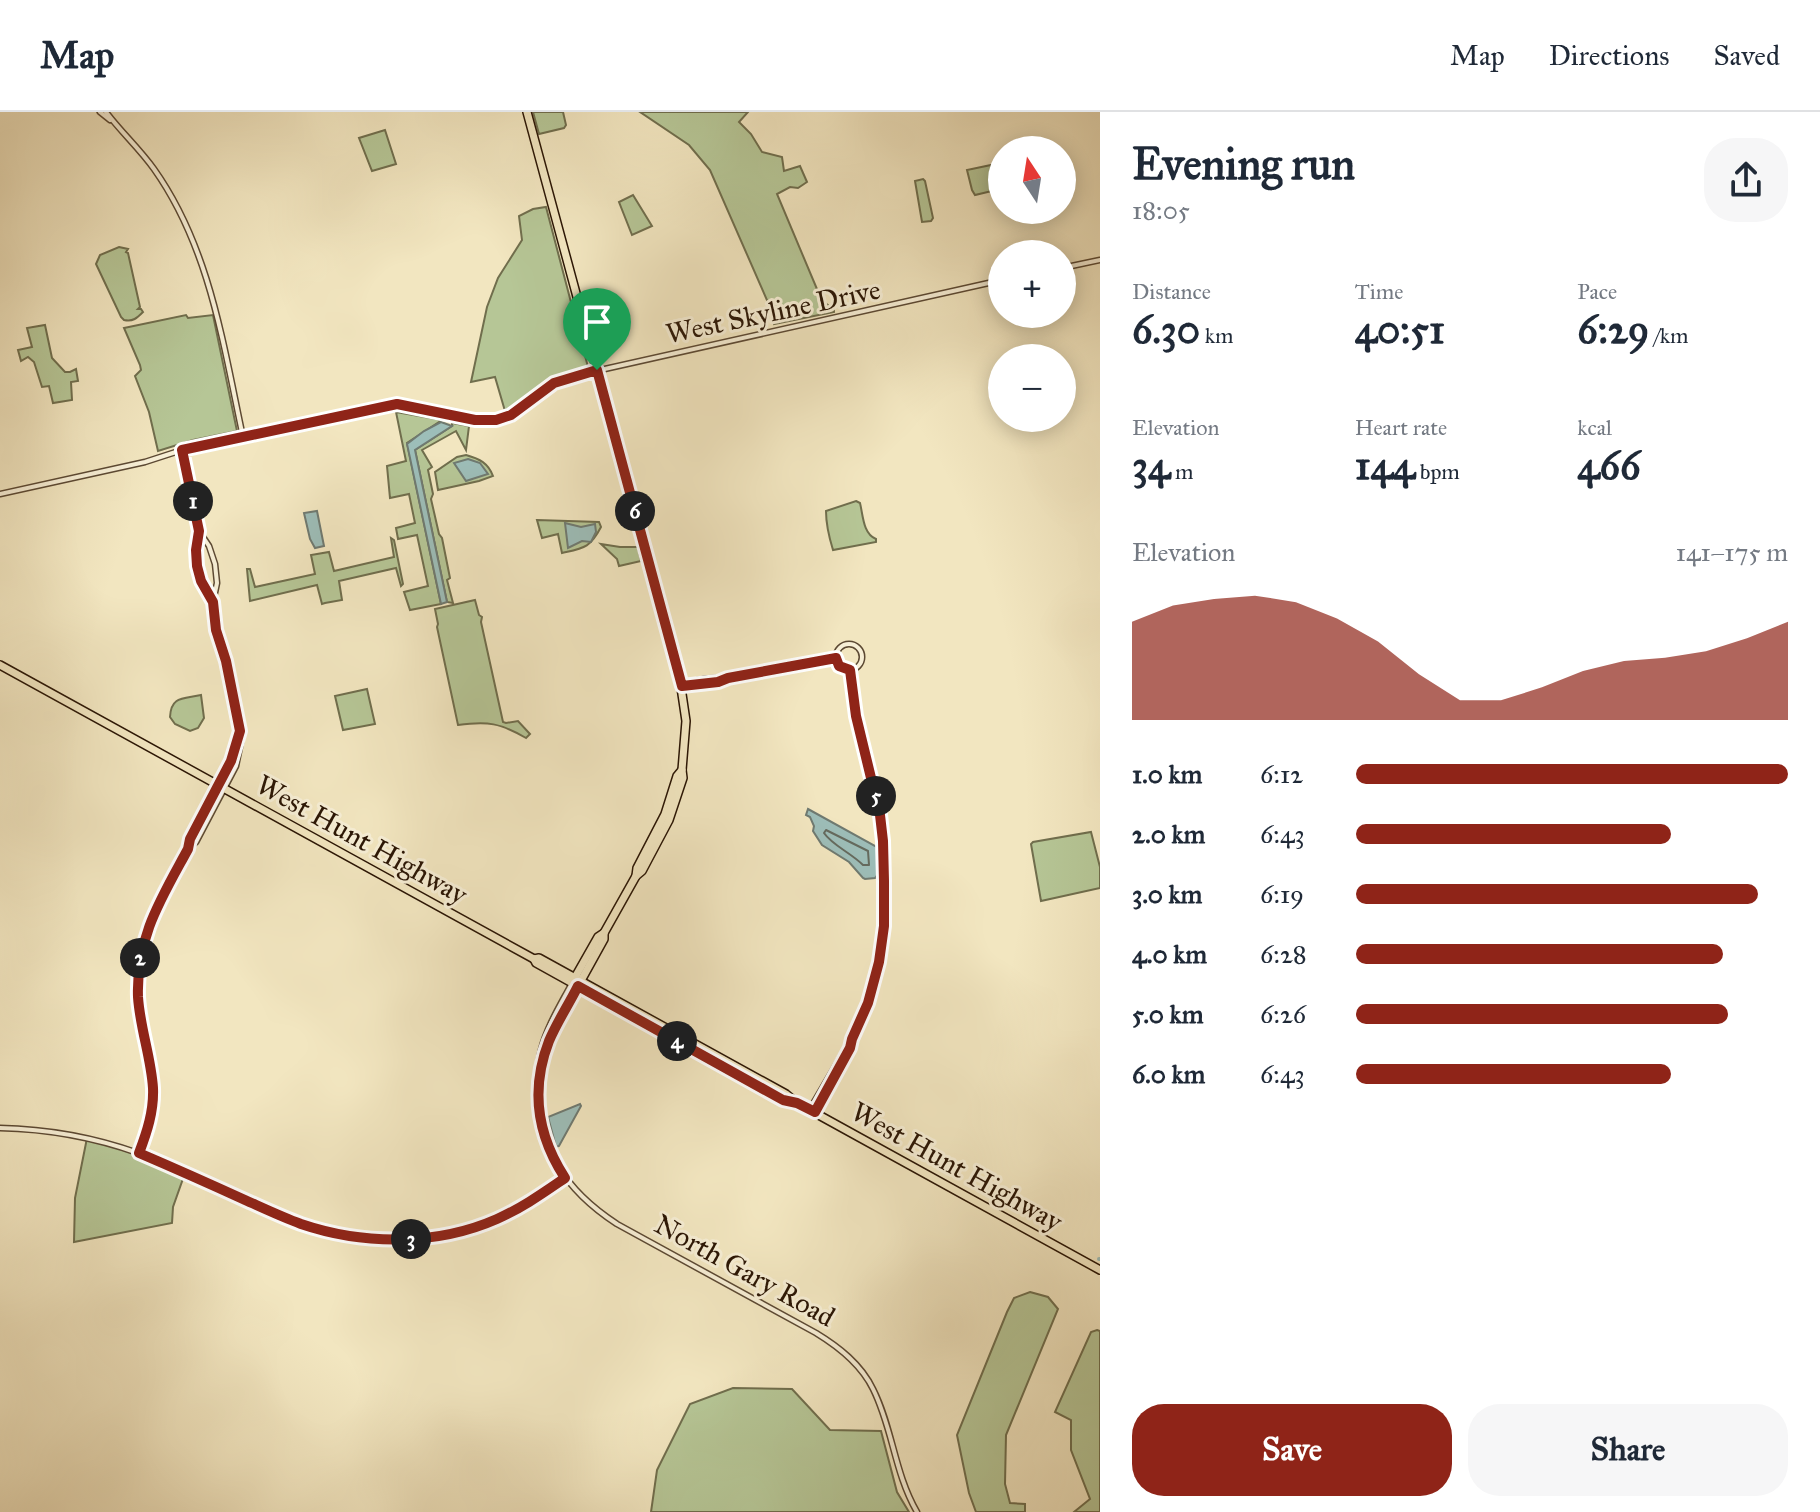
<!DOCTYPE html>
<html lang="en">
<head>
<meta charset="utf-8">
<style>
  :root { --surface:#fff; --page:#f6f6f7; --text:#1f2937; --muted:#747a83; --line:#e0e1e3; --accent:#8f2418 }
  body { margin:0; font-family:"IM FELL Great Primer",serif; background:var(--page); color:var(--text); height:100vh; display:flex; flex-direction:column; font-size:30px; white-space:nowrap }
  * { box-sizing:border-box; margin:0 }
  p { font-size:26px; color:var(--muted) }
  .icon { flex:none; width:44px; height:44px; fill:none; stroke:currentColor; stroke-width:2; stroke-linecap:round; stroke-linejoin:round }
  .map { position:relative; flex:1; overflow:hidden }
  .panel { display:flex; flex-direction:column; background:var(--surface); width:720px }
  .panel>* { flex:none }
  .needle { width:52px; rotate:348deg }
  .tools { position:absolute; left:988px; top:24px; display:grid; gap:16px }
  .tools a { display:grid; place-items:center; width:88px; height:88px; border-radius:50%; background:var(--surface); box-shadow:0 4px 20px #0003; font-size:40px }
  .pin { position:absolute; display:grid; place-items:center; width:68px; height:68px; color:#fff; margin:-82px -34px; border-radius:50% 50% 50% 0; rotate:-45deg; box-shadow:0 0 8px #0007 }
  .pin .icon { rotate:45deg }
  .km { position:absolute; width:40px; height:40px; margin:-20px; border-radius:50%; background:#222; color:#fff; font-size:22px; line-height:40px; text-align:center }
  .round { display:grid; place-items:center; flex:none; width:84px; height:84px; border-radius:32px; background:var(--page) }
  .head { display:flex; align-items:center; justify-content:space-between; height:136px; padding:0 32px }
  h1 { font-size:44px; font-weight:700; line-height:60px }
  .figures { display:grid; grid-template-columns:repeat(3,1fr); gap:12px; height:136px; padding:8px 32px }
  .figures div { display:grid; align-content:center }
  .figures b { font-size:40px; font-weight:700 }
  .figures small { font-size:22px; font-weight:400 }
  .figures p { font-size:22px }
  .chart { height:224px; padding:16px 32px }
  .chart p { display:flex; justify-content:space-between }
  .chart svg { width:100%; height:144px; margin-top:8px; fill:var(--accent); opacity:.7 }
  .primary-button { display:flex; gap:16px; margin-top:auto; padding:16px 32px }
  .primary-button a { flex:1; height:92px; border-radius:32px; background:var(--accent); color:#fff; font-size:32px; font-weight:700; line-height:92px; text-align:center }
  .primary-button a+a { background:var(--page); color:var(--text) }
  ul { padding:0 32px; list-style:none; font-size:26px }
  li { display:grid; grid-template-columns:128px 96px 1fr; align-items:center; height:60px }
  li i { height:20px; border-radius:10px; background:var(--accent) }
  header { display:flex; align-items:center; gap:48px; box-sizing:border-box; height:112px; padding:0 40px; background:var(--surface); border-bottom:2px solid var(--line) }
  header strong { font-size:38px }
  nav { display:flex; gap:44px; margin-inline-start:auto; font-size:28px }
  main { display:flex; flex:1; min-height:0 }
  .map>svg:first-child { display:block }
  .green { fill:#b6c696; stroke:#706e4d; stroke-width:2 }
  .water { fill:#9dbeb9; stroke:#6f7a71; stroke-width:2 }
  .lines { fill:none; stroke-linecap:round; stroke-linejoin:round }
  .shore { stroke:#646a5e; stroke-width:2 }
  .canal { stroke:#9dbeb9; stroke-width:4 }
  .minor-casing { stroke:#5c4933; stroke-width:7 }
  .major-casing { stroke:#2a1504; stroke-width:10 }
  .minor { stroke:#f7efd6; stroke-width:4 }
  .major { stroke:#f2e6c0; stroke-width:7 }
  .route-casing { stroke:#fff; stroke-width:16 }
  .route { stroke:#8f2418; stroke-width:10 }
  .labels { text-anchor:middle; stroke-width:6; stroke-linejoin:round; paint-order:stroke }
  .street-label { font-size:28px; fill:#2a1504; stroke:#f7efd6 }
</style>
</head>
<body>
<header>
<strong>Map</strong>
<nav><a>Map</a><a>Directions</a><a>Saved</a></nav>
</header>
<main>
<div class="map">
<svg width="1100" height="1400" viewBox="0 0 1100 1400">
  <rect width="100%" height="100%" fill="#f2e6c0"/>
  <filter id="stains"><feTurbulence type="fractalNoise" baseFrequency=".0025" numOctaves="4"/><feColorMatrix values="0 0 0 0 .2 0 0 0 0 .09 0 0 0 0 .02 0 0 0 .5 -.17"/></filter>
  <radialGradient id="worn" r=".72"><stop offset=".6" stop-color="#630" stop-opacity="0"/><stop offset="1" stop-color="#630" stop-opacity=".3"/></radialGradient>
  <g class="green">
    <polygon points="533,0 563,0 566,13 564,16 539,22"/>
    <polygon points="640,0 748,0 739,10 751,22 762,40 782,45 784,59 800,54 807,70 798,76 790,75 777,82 822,189 834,197 834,200 774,212 770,195 710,58 689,33"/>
    <polygon points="385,18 396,52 372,59 359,26"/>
    <polygon points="991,53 995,71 992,74 992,79 975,83 972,78 967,58"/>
    <polygon points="923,67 925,69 933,106 931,109 922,110 915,69"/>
    <polygon points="633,83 652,114 632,123 619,90"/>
    <polygon points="546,95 588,255 550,267 522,289 505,299 495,265 471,270 487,195 498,166 522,128 519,104 533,97"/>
    <path d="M119,135L128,137L126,140L128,141L140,195L138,197H141L143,200C137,206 133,210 124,208L121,205L96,152L100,143Z"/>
    <polygon points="186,203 188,206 213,203 237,319 193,328 158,339 149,300 135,264 141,258 140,253 124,216"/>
    <polygon points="45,213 52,246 65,260 70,260 76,257 78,269 71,270 72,288 53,291 49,274 42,275 34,250 28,245 21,249 18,238 32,235 27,216"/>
    <polygon points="396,300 442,308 407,331 441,492 410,498 404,480 428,474 417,423 398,427 396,416 415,411 409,382 390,386 387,354 406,349"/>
    <polygon points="452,311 469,314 466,338 456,319 422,338 432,355 428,358 433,382 431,387 439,422 442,426 450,466 447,468 453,491 447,490 415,338 452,314"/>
    <path d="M466,343C480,347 488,351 493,364L479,369L438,378L435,360L457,345Z"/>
    <path d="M856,389L860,391C863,403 863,422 876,427V430L833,438C829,425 826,412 826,399Z"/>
    <path d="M537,408L599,410L601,415C590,436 584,436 562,441L558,422L542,426Z"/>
    <polygon points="391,426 394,428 403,472 401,474 396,456 339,469 342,488 325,491 322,492 317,473 250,489 247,457 250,457 255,475 315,462 311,443 329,440 334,459 394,445"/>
    <polygon points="601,432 620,435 638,435 641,449 619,454 617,447"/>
    <path d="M475,488L479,503L482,505L481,510L503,610L506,611L518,609L530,622L526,626C500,611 488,609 458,613L437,515L438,512L435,497Z"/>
    <polygon points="367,577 375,612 343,618 335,584"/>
    <path d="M201,583L204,606L198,616L190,619L175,612L170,605C171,584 183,587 201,583Z"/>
    <polygon points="1091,720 1100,755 1100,776 1041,789 1031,732 1033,730"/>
    <polygon points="87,1026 113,1033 185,1061 173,1095 172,1111 74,1130 75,1086"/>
    <polygon points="1030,1180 1048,1185 1058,1197 1006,1323 1005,1372 1010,1391 1025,1392 1025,1400 976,1400 969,1381 957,1323 1007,1200 1014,1186"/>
    <polygon points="1097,1218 1100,1219 1100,1400 1074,1400 1090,1387 1071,1338 1071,1308 1055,1300 1091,1220"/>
    <polygon points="733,1276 792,1277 830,1318 881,1319 897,1380 909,1400 651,1400 657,1358 690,1292"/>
  </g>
  <g class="water">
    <polygon points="441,310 452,314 415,338 447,490 441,492 407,332 424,319"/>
    <polygon points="468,347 480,351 488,362 466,369 454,351"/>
    <polygon points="317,399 324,434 315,436 310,427 304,401"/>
    <polygon points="565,411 581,415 595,412 596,420 591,430 582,429 568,436"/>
    <polygon points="808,697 877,735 878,762 875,766 865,767 863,766 849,750 822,733 813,719 814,714 810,705 806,703"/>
    <polygon points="580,992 581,994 559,1034 556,1035 548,1005"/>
  </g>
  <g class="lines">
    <path class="shore" d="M826,718L868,739L869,753H863C851,741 832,733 824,721Z"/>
    <polyline class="canal" points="1099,1147 1100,1147"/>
    <g class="minor-casing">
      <g id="minor">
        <polyline points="100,0 110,8"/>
        <path d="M106,0C121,20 139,36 154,57C210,136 223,232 243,325"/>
        <polyline points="1062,156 1100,148"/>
        <polyline points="182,338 199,419 196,438 197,454 201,469 213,490"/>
        <path d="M0,382L145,350L182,338L385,294C423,289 463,315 498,307C526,300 542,274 569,265L1002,168"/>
        <circle cx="849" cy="545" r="13"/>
        <path d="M682,574C695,566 713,566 728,566L836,546"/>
        <polyline points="684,575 718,570 726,567"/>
        <polyline points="190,735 196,730 236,654 242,625 226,549 215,512 213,490 217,471 215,452 209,434 199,419"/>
        <path d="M572,871C561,892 547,914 541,938C537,951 538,961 538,974C538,1037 565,1078 617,1112L816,1221C839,1235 861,1252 873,1277C893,1317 894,1360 917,1400"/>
        <polyline points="539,969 550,929 578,874"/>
        <polyline points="810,997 850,929"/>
        <polyline points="815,1000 850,936 852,927 868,891 879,850 884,814 884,769 883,729 880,703 856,604 850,558"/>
        <path d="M0,1016C47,1017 93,1025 138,1041C193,1060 244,1092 300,1111C363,1133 436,1134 497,1107C522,1096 543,1081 565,1066"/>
        <path d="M139,1041C147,1019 154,999 153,976C151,945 140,916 138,885C136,826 161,787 188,737L190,727L231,649L240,619"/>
      </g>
    </g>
    <g class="major-casing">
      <g id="major">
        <polyline points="527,0 679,562 686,609 682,658 683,666 669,708 642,759 636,764 604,821 604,827 578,874"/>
        <polyline points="0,553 534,847 539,846 786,982 797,991 1100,1158"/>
        <polyline points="636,764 637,756 665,702 677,664 682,658"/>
        <polyline points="534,847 536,851 783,988 794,990"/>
        <polyline points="573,869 598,825 604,821"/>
      </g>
    </g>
    <use href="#minor" class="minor"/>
    <use href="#major" class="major"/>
  </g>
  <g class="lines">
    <g class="route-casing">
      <path id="route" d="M597,258L682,574L718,570L728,566L836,546L839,554L850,558L856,604L880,703L883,729L884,769V814L879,850L868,891L852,927L850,936L815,1000L797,991L783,988L578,874C569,892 557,910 549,929C530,978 537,1023 565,1066C543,1081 522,1096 497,1107C436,1134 363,1133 301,1112C282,1105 263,1096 245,1088C210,1072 174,1056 139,1041C147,1020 154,999 153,976C151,945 140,916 138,885C136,825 161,787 188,737L190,727L231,649L240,619L226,549L216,518L213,490L201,469L197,454L196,438L199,419L182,338L397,292L475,308H496L511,303L554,271Z"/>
    </g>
    <use href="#route" class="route"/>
  </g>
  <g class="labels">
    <g class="street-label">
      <text transform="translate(773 199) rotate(-12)" y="10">West Skyline Drive</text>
      <text transform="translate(362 727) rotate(29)" y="10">West Hunt Highway</text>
      <text transform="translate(957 1054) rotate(29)" y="10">West Hunt Highway</text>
      <text transform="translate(745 1158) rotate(29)" y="10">North Gary Road</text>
    </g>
  </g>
  <rect width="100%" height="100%" filter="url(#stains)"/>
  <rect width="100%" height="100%" fill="url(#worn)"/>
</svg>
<div class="tools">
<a><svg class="needle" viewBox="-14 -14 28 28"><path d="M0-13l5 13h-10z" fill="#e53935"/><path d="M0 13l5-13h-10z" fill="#747a83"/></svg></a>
<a>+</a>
<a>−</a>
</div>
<div class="pin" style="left:597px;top:258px;background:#1e9e55"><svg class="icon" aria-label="arrive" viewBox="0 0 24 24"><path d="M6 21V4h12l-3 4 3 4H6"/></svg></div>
<b class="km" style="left:193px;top:389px">1</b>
<b class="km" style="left:140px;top:846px">2</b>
<b class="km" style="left:411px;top:1127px">3</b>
<b class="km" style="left:677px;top:929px">4</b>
<b class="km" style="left:876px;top:684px">5</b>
<b class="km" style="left:635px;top:399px">6</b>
</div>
<section class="panel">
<div class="head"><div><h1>Evening run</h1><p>18:05</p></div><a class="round"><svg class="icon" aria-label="share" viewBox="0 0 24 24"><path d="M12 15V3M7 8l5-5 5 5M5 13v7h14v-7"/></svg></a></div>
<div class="figures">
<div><p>Distance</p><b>6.30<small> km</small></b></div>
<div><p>Time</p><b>40:51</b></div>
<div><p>Pace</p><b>6:29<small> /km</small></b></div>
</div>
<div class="figures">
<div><p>Elevation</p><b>34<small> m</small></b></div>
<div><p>Heart rate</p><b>144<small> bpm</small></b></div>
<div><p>kcal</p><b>466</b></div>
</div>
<div class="chart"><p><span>Elevation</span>141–175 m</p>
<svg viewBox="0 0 160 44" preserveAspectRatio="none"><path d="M0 44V14L10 9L20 7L30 6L40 8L50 13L60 20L70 30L80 38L90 38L100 34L110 29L120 26L130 25L140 23L150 19L160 14V44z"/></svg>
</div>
<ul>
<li><b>1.0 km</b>6:12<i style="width:100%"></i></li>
<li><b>2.0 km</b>6:43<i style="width:73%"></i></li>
<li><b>3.0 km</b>6:19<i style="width:93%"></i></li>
<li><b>4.0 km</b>6:28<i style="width:85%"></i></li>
<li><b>5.0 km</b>6:26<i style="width:86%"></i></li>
<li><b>6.0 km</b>6:43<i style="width:73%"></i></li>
</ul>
<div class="primary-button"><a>Save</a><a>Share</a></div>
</section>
</main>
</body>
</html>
